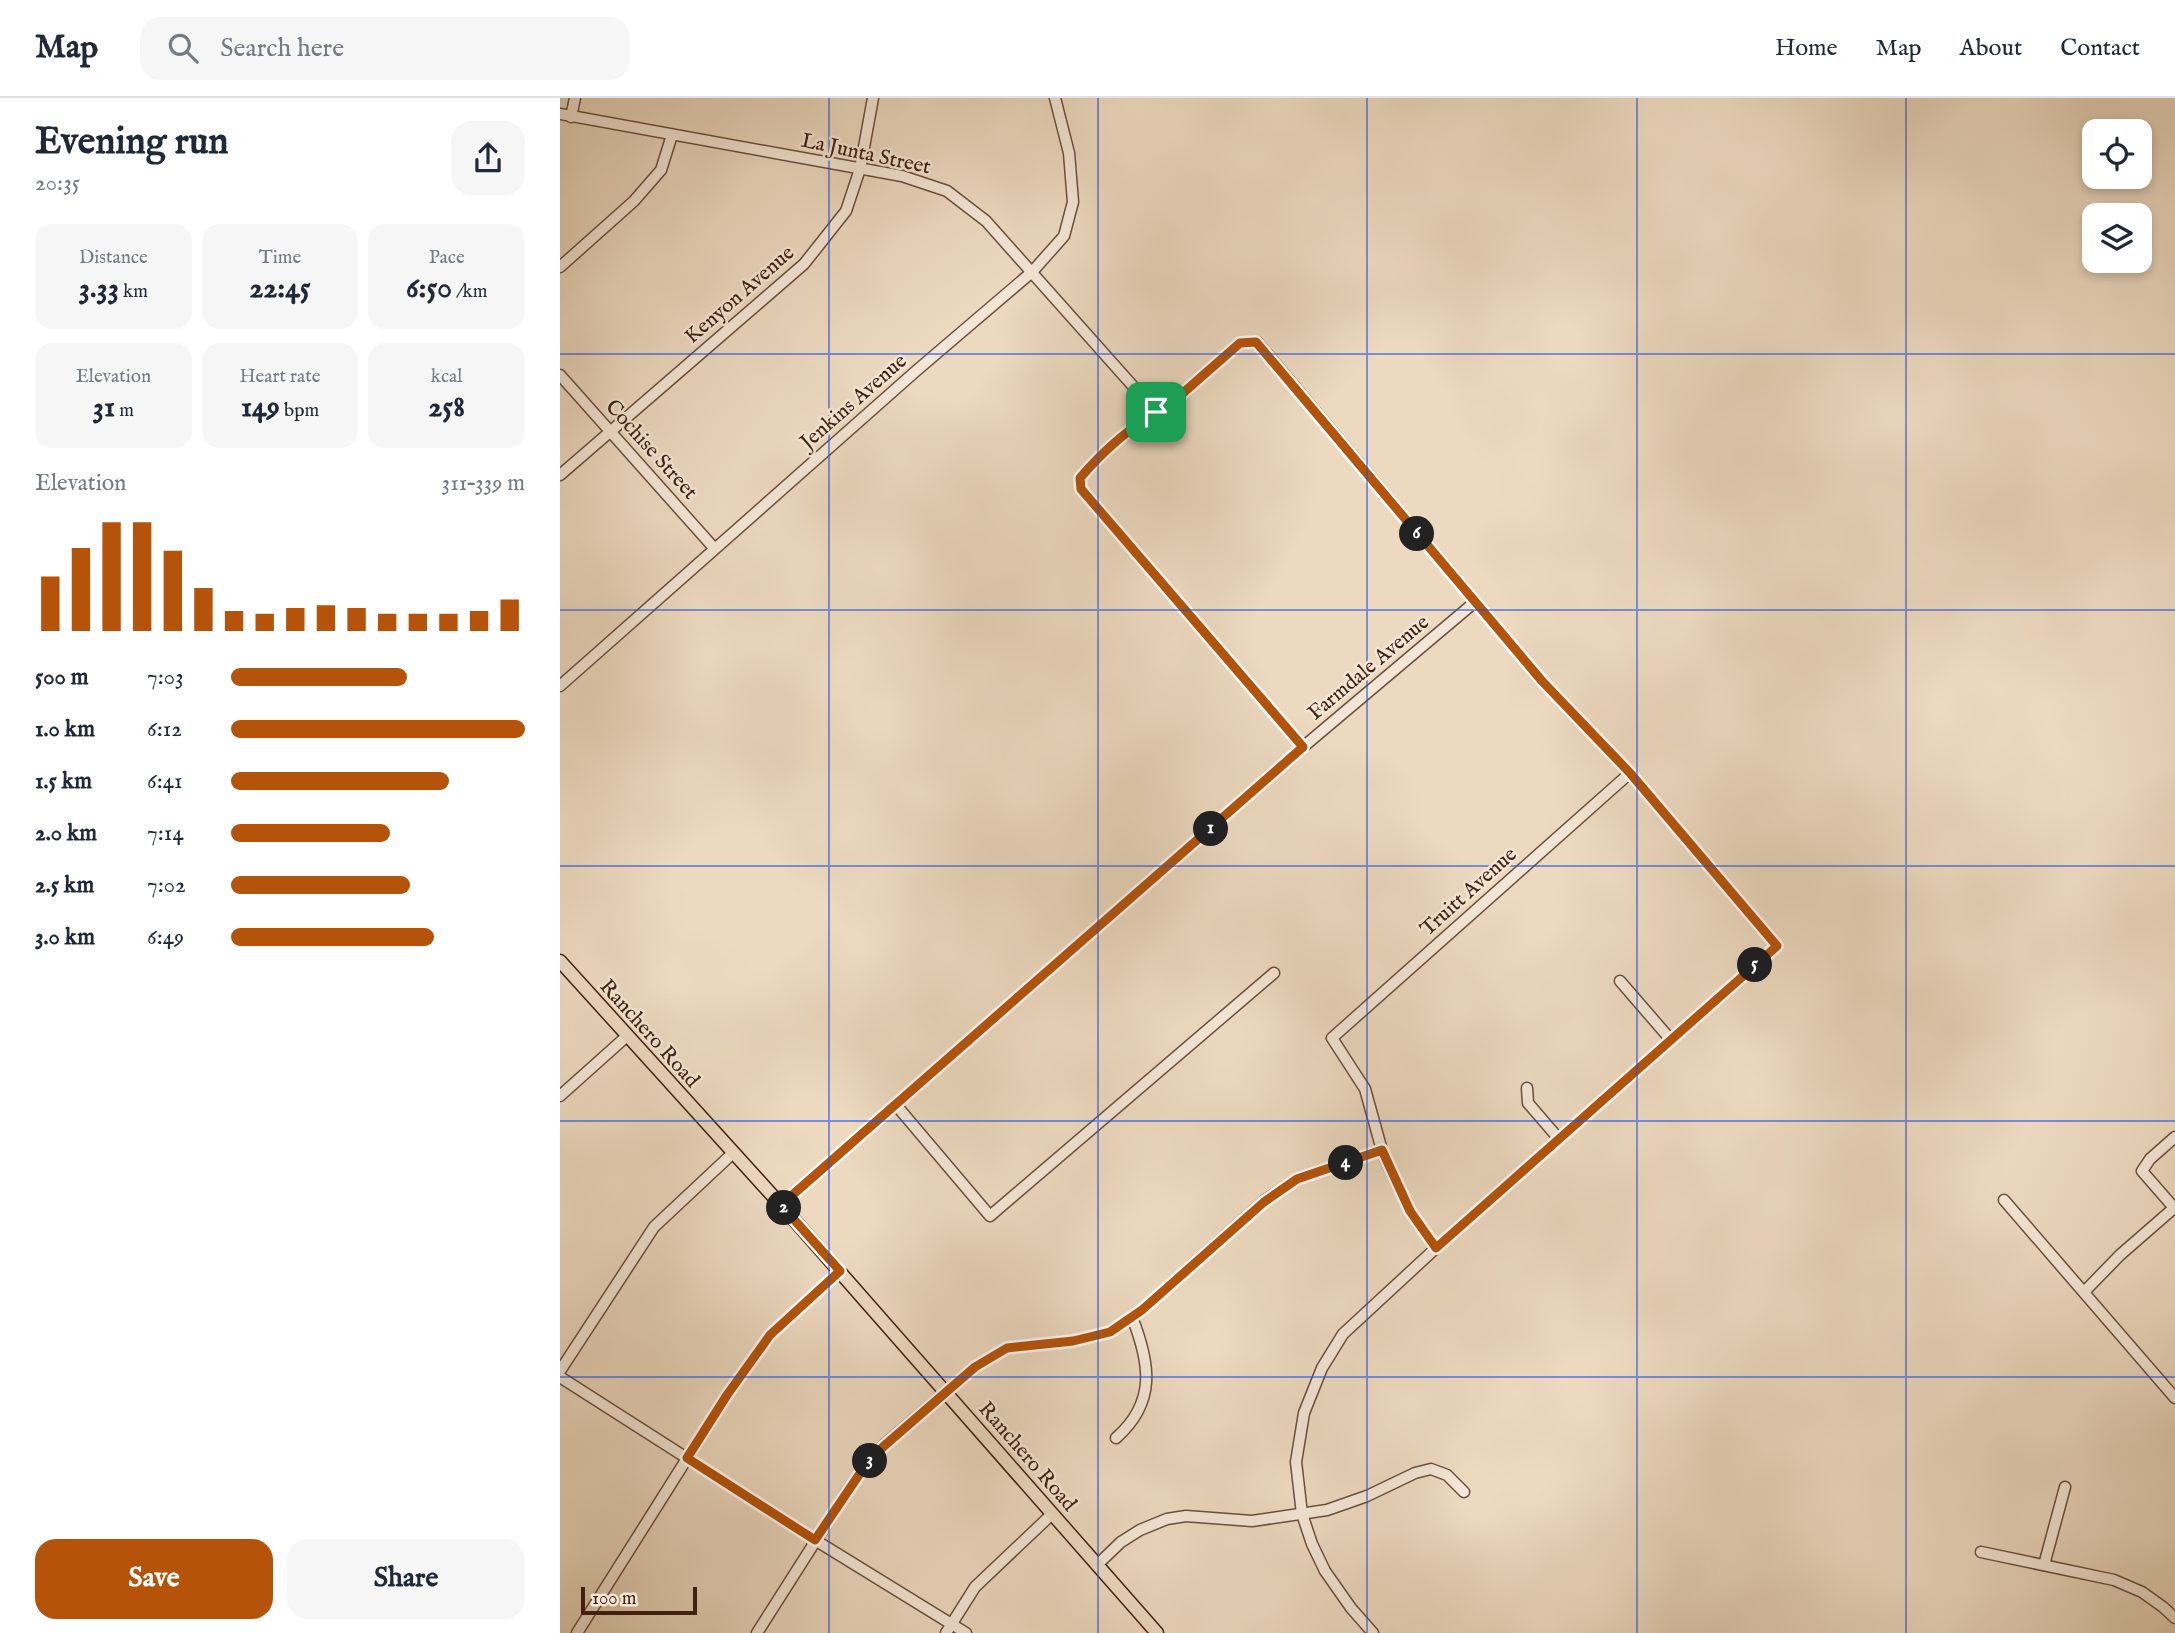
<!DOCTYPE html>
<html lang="en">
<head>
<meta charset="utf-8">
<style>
  :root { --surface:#fff; --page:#f6f6f7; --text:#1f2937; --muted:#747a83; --line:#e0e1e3; --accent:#b45309 }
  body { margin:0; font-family:"IM FELL English",serif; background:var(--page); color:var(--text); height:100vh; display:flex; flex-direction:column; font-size:26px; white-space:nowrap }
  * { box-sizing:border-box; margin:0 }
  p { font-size:23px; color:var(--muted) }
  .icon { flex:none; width:38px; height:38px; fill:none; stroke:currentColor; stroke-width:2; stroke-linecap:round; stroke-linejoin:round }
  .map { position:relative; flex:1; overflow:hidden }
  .drawer { display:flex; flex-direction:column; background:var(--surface); width:560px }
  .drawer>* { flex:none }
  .tools { position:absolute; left:1522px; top:21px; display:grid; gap:14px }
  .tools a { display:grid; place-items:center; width:70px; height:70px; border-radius:14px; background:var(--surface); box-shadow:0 4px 10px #0003; font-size:35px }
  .scale { position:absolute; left:21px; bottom:18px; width:116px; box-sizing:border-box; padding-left:7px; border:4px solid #422110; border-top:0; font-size:19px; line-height:24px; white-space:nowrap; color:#422110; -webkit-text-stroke:5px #f3e6d6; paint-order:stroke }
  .pin { position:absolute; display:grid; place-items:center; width:60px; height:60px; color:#fff; margin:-30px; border-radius:14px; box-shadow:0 4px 10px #0006 }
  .km { position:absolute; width:35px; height:35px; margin:-18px; border-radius:50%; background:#222; color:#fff; font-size:19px; line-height:35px; text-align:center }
  .round { display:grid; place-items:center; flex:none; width:74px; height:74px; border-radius:21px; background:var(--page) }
  .head { display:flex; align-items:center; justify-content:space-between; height:119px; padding:0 35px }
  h1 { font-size:38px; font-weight:700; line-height:52px }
  .metrics { display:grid; grid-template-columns:repeat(3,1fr); gap:10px; height:119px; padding:7px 35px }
  .metrics div { display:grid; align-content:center; border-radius:18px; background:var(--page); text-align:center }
  .metrics b { font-size:30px; font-weight:700 }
  .metrics small { font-size:19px; font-weight:400 }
  .metrics p { font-size:19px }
  .chart { height:196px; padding:14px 35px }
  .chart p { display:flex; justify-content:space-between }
  .chart svg { width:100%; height:126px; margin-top:7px; stroke:var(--accent); stroke-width:6 }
  .button { display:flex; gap:14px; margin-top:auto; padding:14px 35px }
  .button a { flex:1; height:80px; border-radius:21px; background:var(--accent); color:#fff; font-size:28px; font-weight:700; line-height:80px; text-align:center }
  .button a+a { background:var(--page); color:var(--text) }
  ul { padding:0 35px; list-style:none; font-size:23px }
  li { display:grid; grid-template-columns:112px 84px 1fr; align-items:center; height:52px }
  li i { height:18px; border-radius:9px; background:var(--accent) }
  header { display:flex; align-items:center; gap:42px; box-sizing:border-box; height:98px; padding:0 35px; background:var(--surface); border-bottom:2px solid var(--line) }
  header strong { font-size:33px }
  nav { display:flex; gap:38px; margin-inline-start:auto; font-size:24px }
  .search { width:490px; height:63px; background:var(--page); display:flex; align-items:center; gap:18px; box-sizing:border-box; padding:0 24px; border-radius:21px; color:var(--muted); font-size:26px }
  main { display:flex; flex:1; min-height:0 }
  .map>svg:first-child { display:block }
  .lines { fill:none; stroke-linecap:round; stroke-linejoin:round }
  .minor-casing { stroke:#6c4f3c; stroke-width:13 }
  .major-casing { stroke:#422110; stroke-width:15 }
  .minor { stroke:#f3e6d6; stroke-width:10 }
  .major { stroke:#ecd9c0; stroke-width:12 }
  .route-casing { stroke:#fff; stroke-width:14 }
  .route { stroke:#b45309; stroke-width:9 }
  .grid { fill:none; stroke:#1d4ed8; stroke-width:2; stroke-opacity:0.55 }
  .labels { text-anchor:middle; stroke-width:5; stroke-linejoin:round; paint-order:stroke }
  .street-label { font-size:21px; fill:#422110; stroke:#f3e6d6 }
</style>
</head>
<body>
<header>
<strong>Map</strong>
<div class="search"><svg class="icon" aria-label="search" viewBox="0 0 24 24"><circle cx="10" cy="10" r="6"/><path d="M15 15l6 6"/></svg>Search here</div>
<nav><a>Home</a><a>Map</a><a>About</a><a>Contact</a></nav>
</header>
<main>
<section class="drawer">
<div class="head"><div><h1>Evening run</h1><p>20:35</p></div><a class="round"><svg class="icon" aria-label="share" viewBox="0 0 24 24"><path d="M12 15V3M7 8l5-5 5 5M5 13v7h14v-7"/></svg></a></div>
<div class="metrics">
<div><p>Distance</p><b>3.33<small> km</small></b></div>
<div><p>Time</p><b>22:45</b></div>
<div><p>Pace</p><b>6:50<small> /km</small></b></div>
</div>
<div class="metrics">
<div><p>Elevation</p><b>31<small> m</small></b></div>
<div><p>Heart rate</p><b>149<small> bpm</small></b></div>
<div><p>kcal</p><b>258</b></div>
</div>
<div class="chart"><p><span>Elevation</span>311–339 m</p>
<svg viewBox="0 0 160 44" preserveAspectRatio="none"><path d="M5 44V25M15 44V15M25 44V6M35 44V6M45 44V16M55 44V29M65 44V37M75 44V38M85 44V36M95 44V35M105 44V36M115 44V38M125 44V38M135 44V38M145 44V37M155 44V33"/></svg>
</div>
<ul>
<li><b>500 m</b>7:03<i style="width:60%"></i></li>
<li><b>1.0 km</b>6:12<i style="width:100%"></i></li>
<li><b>1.5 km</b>6:41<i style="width:74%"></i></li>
<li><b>2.0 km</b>7:14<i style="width:54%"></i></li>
<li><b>2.5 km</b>7:02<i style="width:61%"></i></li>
<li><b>3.0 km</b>6:49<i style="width:69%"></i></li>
</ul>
<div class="button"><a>Save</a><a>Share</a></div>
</section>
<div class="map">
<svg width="1615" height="1535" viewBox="0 0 1615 1535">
  <rect width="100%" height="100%" fill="#ecd9c0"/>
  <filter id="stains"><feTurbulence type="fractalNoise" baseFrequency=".00286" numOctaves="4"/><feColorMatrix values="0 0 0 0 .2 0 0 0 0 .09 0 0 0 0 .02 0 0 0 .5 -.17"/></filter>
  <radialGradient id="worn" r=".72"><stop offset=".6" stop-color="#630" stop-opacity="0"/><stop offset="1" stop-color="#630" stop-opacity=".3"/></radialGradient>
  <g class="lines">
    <g class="minor-casing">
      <g id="minor">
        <polyline points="0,16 342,78 387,93 426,123 596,314"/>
        <polyline points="11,19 15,0"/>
        <polyline points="0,169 74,103 101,72 112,37"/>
        <polyline points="0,277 154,450"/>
        <polyline points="0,377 244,166 286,113 300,71 313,0"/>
        <polyline points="0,588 356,273 472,174 504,138 513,104 509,55 495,0"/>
        <path d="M743,649L521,391L520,380C544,352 574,325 607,309L680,245L697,244L982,583L1070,675L1217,848L876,1150L783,1236L762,1270L744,1315L736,1364L742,1416L752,1446L765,1473L791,1510L813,1535"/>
        <polyline points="1060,883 1111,942"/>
        <polyline points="967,990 968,1005 999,1041"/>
        <polyline points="0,998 67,938"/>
        <polyline points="336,1007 430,1118 714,875"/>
        <polyline points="1615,1039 1590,1061 1582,1073 1615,1111"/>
        <polyline points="1444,1102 1615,1300"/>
        <polyline points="221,1107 743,649 915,504"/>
        <polyline points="876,1150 850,1113 823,1056 805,991 772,940 1070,675"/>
        <polyline points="1525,1193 1560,1157 1614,1110"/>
        <polyline points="0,1273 94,1129 173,1055"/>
        <polyline points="0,1279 255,1442 406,1535"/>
        <path d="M556,1340C597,1304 590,1265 572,1219"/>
        <polyline points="1421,1454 1554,1482 1582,1494 1603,1509 1615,1520"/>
        <polyline points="537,1467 561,1444 580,1432 607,1421 626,1418 692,1423 767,1412 807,1398 855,1375 871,1371 887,1377 904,1394"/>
        <polyline points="1484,1467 1505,1389"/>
        <polyline points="17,1535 167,1297 210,1237 280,1173"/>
        <polyline points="197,1535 288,1392 307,1365 324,1347 415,1269 447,1250 513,1243 550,1234 582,1212 704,1103 737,1081 822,1052"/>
        <polyline points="386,1535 415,1489 492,1416"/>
      </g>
    </g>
    <g class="major-casing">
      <polyline id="major" points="0,863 221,1107 597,1535"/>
    </g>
    <use href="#minor" class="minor"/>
    <use href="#major" class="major"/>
  </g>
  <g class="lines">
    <g class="route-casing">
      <path id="route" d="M696,244L982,583L1070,675L1217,848L876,1150L850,1113L822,1052L737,1081L704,1104L582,1212L550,1234L513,1243L447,1250L415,1269L324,1348L307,1365L255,1442L127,1360L167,1297L210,1237L280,1173L221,1107L743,649L521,391L520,380C543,353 575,324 607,309L680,245Z"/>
    </g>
    <use href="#route" class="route"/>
  </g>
  <path class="grid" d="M269,0V1535M538,0V1535M807,0V1535M1077,0V1535M1346,0V1535M0,256H1615M0,512H1615M0,768H1615M0,1023H1615M0,1279H1615"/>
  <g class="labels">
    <g class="street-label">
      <text transform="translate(306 55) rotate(12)" y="7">La Junta Street</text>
      <text transform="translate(179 196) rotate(-41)" y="7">Kenyon Avenue</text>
      <text transform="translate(293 303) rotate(-41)" y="7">Jenkins Avenue</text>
      <text transform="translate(92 351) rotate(48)" y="7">Cochise Street</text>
      <text transform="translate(808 569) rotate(-40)" y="7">Farmdale Avenue</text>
      <text transform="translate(908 793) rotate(-42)" y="7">Truitt Avenue</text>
      <text transform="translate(90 935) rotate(48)" y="7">Ranchero Road</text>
      <text transform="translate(468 1358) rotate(49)" y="7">Ranchero Road</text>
    </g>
  </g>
  <rect width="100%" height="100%" filter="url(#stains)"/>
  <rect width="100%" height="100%" fill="url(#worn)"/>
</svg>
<div class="tools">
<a><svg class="icon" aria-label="locate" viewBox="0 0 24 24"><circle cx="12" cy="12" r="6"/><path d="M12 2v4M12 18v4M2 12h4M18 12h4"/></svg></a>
<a><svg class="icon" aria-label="layers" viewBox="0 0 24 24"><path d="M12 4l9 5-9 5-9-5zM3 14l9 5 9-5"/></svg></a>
</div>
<div class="scale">100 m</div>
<div class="pin" style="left:596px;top:314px;background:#1e9e55"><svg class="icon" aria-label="arrive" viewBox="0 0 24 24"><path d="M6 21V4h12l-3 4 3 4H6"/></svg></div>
<b class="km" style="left:651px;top:731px">1</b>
<b class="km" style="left:224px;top:1110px">2</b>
<b class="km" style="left:310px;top:1363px">3</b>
<b class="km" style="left:786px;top:1065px">4</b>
<b class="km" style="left:1195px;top:867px">5</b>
<b class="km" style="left:857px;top:436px">6</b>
</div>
</main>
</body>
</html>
